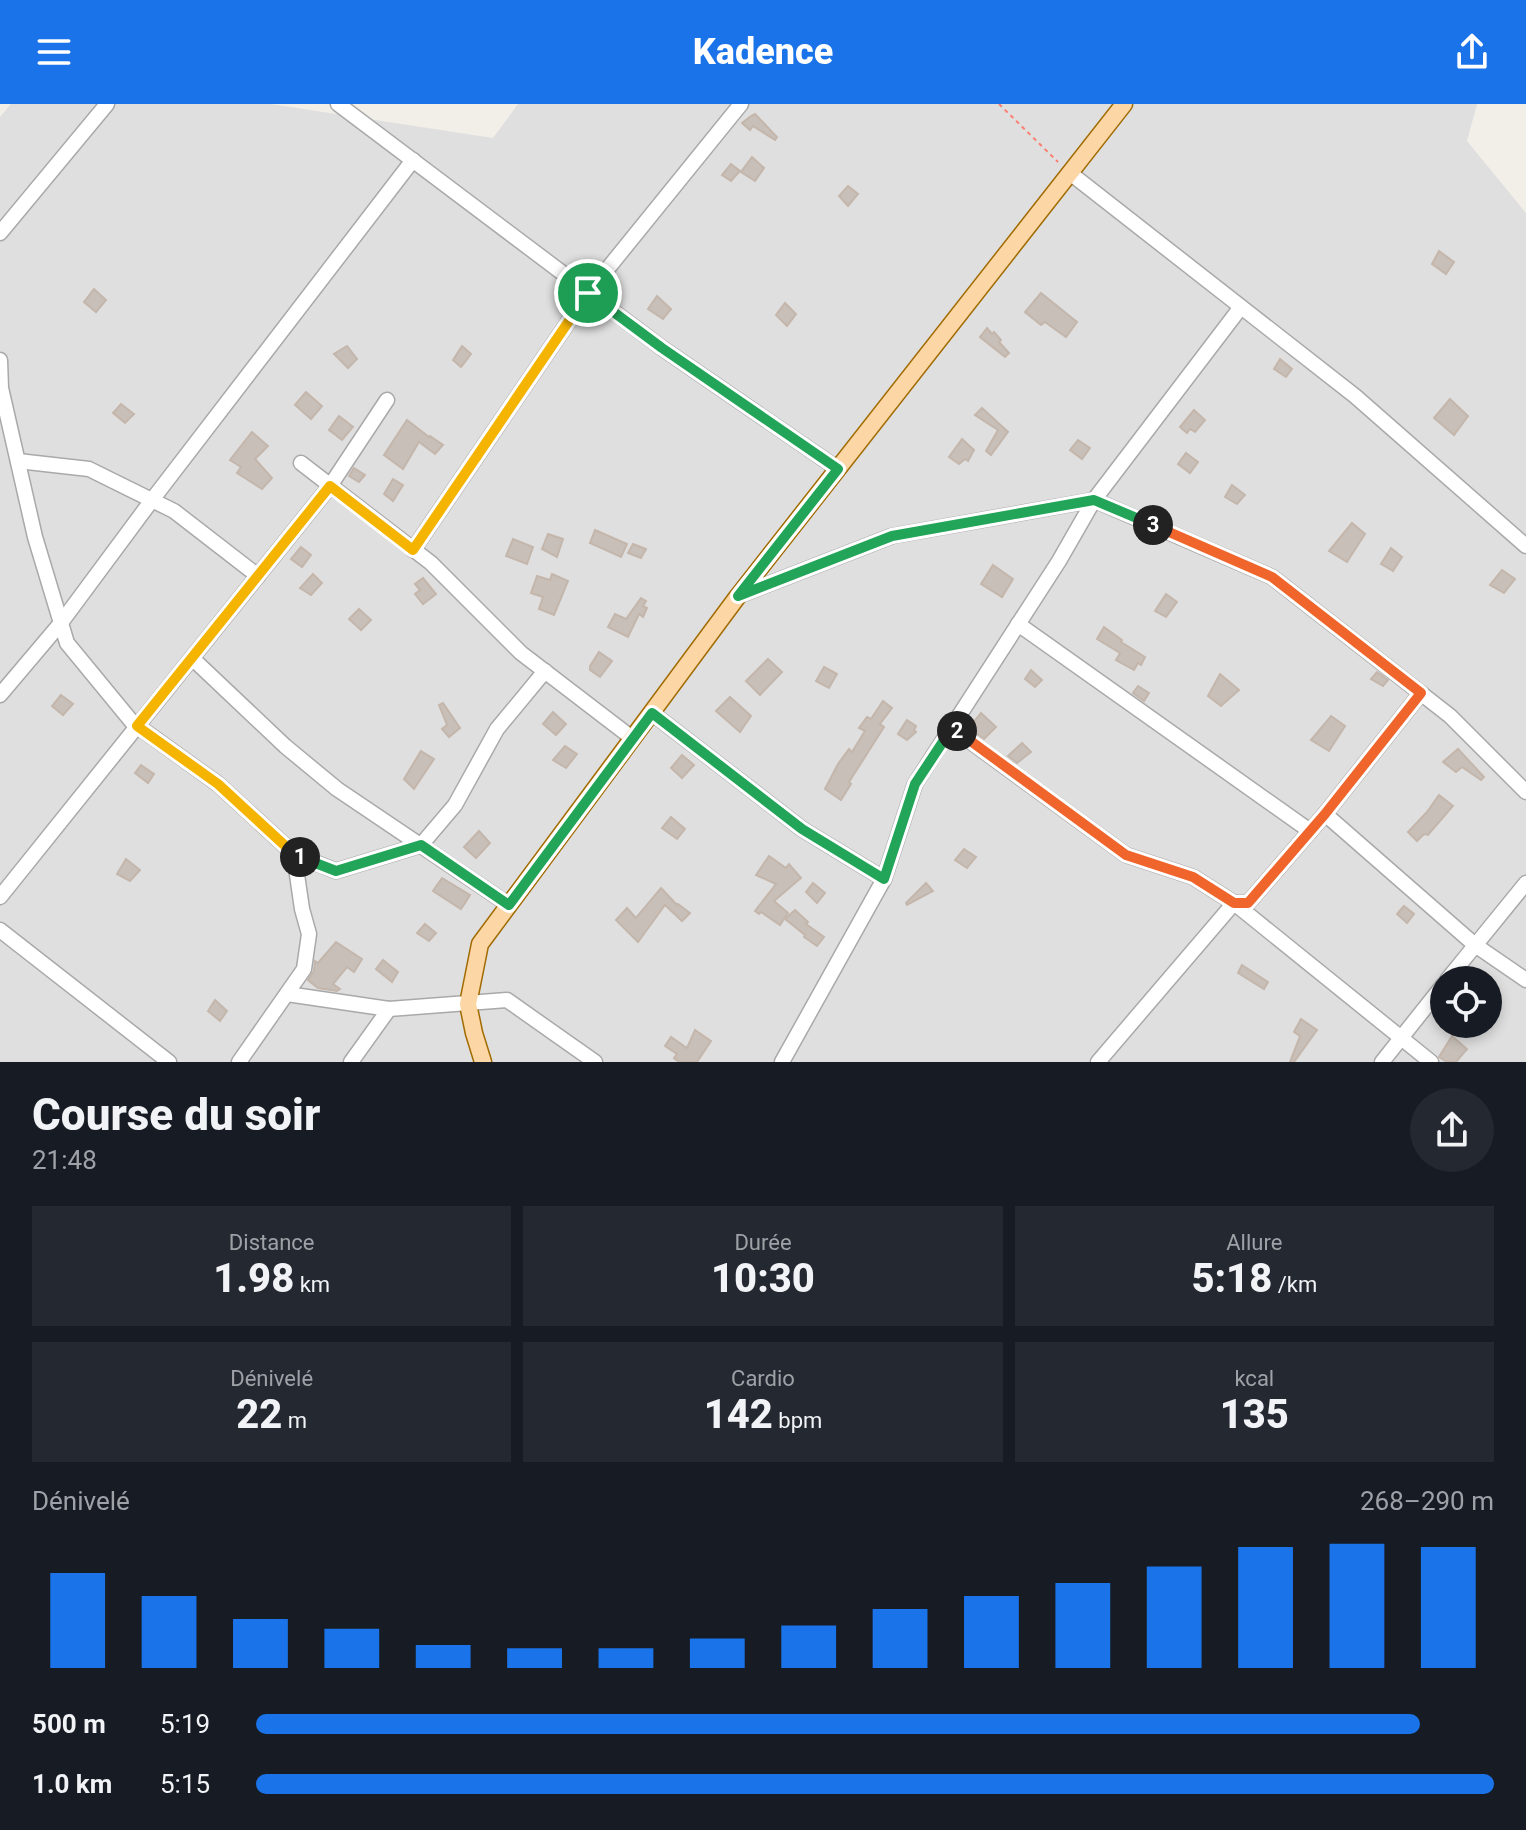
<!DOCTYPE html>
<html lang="fr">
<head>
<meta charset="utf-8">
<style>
  :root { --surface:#171b24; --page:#242831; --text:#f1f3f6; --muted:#9ea1a6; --accent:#1a73e8 }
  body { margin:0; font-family:Roboto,sans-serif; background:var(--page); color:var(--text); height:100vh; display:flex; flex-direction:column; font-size:30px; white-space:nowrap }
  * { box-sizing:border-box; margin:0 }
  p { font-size:26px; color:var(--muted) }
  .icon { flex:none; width:44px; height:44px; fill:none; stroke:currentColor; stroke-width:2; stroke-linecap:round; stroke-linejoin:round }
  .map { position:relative; height:958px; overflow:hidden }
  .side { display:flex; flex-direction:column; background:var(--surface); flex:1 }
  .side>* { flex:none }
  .controls { position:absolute; left:1430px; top:862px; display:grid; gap:16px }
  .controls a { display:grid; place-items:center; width:72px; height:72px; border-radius:50%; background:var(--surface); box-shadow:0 4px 12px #0003; font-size:40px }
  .pin { position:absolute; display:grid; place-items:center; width:68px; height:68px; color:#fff; margin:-34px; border:4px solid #fff; border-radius:50%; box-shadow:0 2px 8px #0007 }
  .km { position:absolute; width:40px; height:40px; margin:-20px; border-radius:50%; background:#222; color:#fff; font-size:22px; line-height:40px; text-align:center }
  .round { display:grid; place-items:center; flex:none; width:84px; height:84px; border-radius:42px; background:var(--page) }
  .headline { display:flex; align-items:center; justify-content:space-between; height:136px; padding:0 32px }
  h1 { font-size:44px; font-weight:800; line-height:60px }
  .stats { display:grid; grid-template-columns:repeat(3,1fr); gap:12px; height:136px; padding:8px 32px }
  .stats div { display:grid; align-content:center; border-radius:0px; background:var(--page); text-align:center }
  .stats b { font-size:40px; font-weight:800 }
  .stats small { font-size:22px; font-weight:400 }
  .stats p { font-size:22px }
  .chart { height:224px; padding:16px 32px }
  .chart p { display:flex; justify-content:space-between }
  .chart svg { width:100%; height:144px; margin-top:8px; stroke:var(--accent); stroke-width:6 }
  ul { padding:0 32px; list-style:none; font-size:26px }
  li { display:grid; grid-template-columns:128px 96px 1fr; align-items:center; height:60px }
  li i { height:20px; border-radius:10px; background:var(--accent) }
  header { display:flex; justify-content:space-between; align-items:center; height:104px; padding:0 32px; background:var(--accent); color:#fff; font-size:36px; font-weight:800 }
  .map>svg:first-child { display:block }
  .residential { fill:#e0dfdf; fill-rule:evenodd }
  .building { fill:#c7bfb8; stroke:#c4b6ab; stroke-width:2 }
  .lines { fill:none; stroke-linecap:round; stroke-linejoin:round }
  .minor-casing { stroke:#a9a9a9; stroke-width:17 }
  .major-casing { stroke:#a06b00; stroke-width:19 }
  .path { stroke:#fa8072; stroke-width:2; stroke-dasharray:4 4; stroke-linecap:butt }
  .minor { stroke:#fff; stroke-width:14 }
  .major { stroke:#fcd6a4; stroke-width:16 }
  .split-1-casing { stroke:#fff; stroke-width:16 }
  .split-2-casing { stroke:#fff; stroke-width:16 }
  .split-3-casing { stroke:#fff; stroke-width:16 }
  .split-4-casing { stroke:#fff; stroke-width:16 }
  .split-1 { stroke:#f5b400; stroke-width:10 }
  .split-2 { stroke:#22a559; stroke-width:10 }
  .split-3 { stroke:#f0652b; stroke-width:10 }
  .split-4 { stroke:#22a559; stroke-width:10 }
</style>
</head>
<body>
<header><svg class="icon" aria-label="menu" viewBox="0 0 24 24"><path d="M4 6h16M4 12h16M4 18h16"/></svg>Kadence<svg class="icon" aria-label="share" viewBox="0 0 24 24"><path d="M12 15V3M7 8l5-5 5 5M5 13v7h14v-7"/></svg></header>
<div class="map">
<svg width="1526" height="958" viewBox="0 0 1526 958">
  <rect width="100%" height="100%" fill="#f2efe9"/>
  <path class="residential" d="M11,0H271L493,34L518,0H1477L1467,37L1526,109V958H0V13ZM1444,876H1488V920H1444Z"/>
  <g class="building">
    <polygon points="755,10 777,33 775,36 753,22 750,26 742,19 751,12"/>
    <polygon points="752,53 764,64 755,77 741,68"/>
    <polygon points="731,60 740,67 731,77 722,71"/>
    <polygon points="848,82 858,90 848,102 839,92"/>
    <polygon points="1439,147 1454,158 1446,170 1432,160"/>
    <polygon points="94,185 106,196 96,208 84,198"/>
    <polygon points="1041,189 1077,218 1066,233 1045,218 1041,221 1025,208"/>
    <polygon points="657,192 671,205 663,215 648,205"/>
    <polygon points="785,199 796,210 787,222 776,211"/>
    <polygon points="987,224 992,230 994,228 1001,236 999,238 1009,249 1005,253 980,233"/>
    <polygon points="347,242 357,255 348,264 334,250"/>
    <polygon points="462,242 471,250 461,263 453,256"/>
    <polygon points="1280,255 1292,265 1286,273 1274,265"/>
    <polygon points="306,288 322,302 311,315 295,301"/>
    <polygon points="1450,295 1468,312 1454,331 1434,314"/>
    <polygon points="121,300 134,310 125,319 113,309"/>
    <polygon points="982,304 1008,328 991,351 986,347 998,326 975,311"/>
    <polygon points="1194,306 1205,316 1195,328 1190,325 1187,329 1180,323"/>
    <polygon points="339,312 353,323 342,336 329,326"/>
    <polygon points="407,316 429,333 430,332 443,341 435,350 419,338 403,365 384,351"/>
    <polygon points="252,328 268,342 255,355 272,374 262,385 237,369 241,363 230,356"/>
    <polygon points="962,335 974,346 968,357 965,355 959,360 949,353"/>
    <polygon points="1078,336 1090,344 1082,355 1070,346"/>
    <polygon points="1186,349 1198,358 1190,369 1178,360"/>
    <polygon points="354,364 365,371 359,378 349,372"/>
    <polygon points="393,375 403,381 393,397 384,390"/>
    <polygon points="1232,381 1245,391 1237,400 1225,393"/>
    <polygon points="1352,419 1365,430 1347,458 1329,447"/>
    <polygon points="595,426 627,440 621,453 590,439"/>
    <polygon points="548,430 563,435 557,453 542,445"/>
    <polygon points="513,435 533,443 527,460 506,452"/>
    <polygon points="633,440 646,445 641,454 628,449"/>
    <polygon points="301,443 311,451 302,463 291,455"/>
    <polygon points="1391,444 1402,453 1393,467 1381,460"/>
    <polygon points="993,461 1013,475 1002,493 981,480"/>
    <polygon points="1502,466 1515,475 1504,489 1490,481"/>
    <polygon points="313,470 322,479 311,491 300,484"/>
    <polygon points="552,470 568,477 554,511 539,505 543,493 531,489 537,472 550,476"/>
    <polygon points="423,474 436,490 423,500 415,490 420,486 415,480"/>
    <polygon points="1166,490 1177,498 1166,513 1155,507"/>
    <polygon points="641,494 646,497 643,502 647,504 643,513 639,510 628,533 608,523 615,510 626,515"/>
    <polygon points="359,505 371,516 361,526 349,515"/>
    <polygon points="1104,523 1122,536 1121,538 1145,553 1141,561 1138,559 1134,566 1116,556 1120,549 1097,535"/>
    <polygon points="599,548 612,557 600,573 590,566 590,562"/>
    <polygon points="768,555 782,568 760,591 746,577"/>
    <polygon points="824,563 837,570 829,584 816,577"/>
    <polygon points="1031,566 1042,576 1035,583 1025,575"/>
    <polygon points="1377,568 1388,576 1383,582 1371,575"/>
    <polygon points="1220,570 1239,586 1221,602 1208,592"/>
    <polygon points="1138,582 1149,589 1144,597 1133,589"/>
    <polygon points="61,591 73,600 63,611 52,602"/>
    <polygon points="730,593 751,612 740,628 716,607"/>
    <polygon points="883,597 892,604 880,620 884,623 849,678 851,680 841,696 825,685 838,660 849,645 852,648 865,627 859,624 867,613 871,615"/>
    <polygon points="443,599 460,624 449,633 442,625 447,621 439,601"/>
    <polygon points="553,608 566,620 556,631 543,620"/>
    <polygon points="981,609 996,623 984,635 969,624"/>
    <polygon points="1331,612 1345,622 1329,647 1311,636"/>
    <polygon points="907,616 916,622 914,626 916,628 907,636 898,630"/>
    <polygon points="1022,639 1031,648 1017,659 1008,652"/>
    <polygon points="565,642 577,650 566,664 553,656"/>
    <polygon points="1458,645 1484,673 1481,676 1462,663 1456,668 1443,658"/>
    <polygon points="421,647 434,655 414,685 404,675"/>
    <polygon points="682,651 694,661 682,674 671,664"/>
    <polygon points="141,661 154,670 148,679 135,669"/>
    <polygon points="1439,691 1453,702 1428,731 1424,730 1417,737 1408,728 1427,708"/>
    <polygon points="671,713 685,725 677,735 662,724"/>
    <polygon points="479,727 490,739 476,754 464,743"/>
    <polygon points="964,745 976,753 967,764 955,756"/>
    <polygon points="769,752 786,764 789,760 801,774 774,797 788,809 780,821 761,808 759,810 755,807 776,780 756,771"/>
    <polygon points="126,755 140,766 130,777 117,770"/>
    <polygon points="442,774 470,791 461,805 433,787"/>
    <polygon points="813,779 825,789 817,799 806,788"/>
    <polygon points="926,779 933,787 907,801 906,799"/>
    <polygon points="661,784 677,801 678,800 690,809 682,817 665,801 638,838 616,816 627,804 636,814"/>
    <polygon points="1404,802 1414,810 1407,819 1397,810"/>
    <polygon points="795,806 808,818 806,820 824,833 817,842 804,833 805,831 785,815"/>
    <polygon points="425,820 436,829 429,837 417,829"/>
    <polygon points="336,838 362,855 354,868 347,863 333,880 340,885 337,887 318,884 308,876 314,867 315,857 318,859"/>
    <polygon points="383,856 398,868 392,878 376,865"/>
    <polygon points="1242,861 1268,878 1264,885 1238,869"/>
    <polygon points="215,896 227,907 220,917 208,907"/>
    <polygon points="1301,915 1317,926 1294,958 1290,958 1300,932 1294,928"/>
    <polygon points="695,926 711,937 697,958 679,958 674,954 677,950 665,942 671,933 687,944"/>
    <polygon points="1452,932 1467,945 1456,958 1447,958 1439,953"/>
  </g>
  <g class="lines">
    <g class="minor-casing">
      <g id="minor">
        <polyline points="338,0 662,244 838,365"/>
        <polyline points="1070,69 1355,292 1526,442"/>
        <polyline points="0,129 107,0"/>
        <polyline points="0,256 1,284 35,433 67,539 132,618 218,680 294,750 336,767 421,741 455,701 497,625 545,567"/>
        <polyline points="18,357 89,365 174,407 258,472"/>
        <polyline points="301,359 431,459 521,549 632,634"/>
        <polyline points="413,446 588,189 741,0"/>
        <polyline points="738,492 892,432 1094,396 1272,473 1450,612 1526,688"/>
        <polyline points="1018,520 1310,727"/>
        <polyline points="192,554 285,642 337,685 509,801"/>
        <polyline points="0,591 60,520 152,396 413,56"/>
        <polyline points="652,609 802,725 884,775"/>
        <polyline points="952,624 1126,751 1193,773 1234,799 1431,958"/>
        <polyline points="1325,710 1475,841 1526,876"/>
        <polyline points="0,793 330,382 387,296"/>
        <polyline points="0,826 169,958"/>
        <polyline points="1447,876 1526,779"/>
        <polyline points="287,890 389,905 507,896 595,958"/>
        <polyline points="239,958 304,865 309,830 302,805 294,750"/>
        <polyline points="351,958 389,905"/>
        <polyline points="782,958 884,775 915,680 1059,457 1094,396 1241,203"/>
        <polyline points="1098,958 1234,799 1248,799 1325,710 1421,589"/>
        <polyline points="1382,958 1444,880"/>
      </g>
    </g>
    <g class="major-casing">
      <polyline id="major" points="483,958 474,929 468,900 480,840 738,492 1124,0"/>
    </g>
    <polyline class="path" points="999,0 1058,58"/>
    <use href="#minor" class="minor"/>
    <use href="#major" class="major"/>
  </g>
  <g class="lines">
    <g class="split-1-casing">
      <polyline id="split-1" points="300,753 294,750 218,680 137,622 330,382 413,446 588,189"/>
    </g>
    <g class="split-2-casing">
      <polyline id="split-2" points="300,753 336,767 421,741 509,801 652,609 802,725 884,775 915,680 952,624 957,627"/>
    </g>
    <g class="split-3-casing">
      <polyline id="split-3" points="957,627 1126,751 1193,773 1234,799 1248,799 1325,710 1421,589 1272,473 1153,421"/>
    </g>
    <g class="split-4-casing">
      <polyline id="split-4" points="588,189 662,244 838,365 738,492 892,432 1094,396 1153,421"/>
    </g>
    <use href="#split-1" class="split-1"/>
    <use href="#split-2" class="split-2"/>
    <use href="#split-3" class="split-3"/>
    <use href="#split-4" class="split-4"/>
  </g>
</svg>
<div class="controls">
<a><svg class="icon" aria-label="locate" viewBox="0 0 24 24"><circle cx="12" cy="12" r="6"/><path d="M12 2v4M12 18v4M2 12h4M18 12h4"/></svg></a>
</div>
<div class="pin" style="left:588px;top:189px;background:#1e9e55"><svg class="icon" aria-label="arrive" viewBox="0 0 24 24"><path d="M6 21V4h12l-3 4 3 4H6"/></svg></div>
<b class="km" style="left:300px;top:753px">1</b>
<b class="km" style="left:957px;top:627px">2</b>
<b class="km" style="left:1153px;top:421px">3</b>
</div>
<section class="side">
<div class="headline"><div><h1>Course du soir</h1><p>21:48</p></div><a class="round"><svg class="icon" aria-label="share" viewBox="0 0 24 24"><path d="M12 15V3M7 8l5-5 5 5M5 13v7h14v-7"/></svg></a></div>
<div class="stats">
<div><p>Distance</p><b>1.98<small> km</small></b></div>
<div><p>Durée</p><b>10:30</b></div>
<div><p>Allure</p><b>5:18<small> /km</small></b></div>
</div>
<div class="stats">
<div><p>Dénivelé</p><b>22<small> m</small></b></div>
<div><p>Cardio</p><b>142<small> bpm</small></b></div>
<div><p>kcal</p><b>135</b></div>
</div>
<div class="chart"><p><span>Dénivelé</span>268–290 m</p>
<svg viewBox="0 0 160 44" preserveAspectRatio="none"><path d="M5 44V15M15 44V22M25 44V29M35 44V32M45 44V37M55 44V38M65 44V38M75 44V35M85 44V31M95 44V26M105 44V22M115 44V18M125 44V13M135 44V7M145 44V6M155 44V7"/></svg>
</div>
<ul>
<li><b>500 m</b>5:19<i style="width:94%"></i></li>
<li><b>1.0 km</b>5:15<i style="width:100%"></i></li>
</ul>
</section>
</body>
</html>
